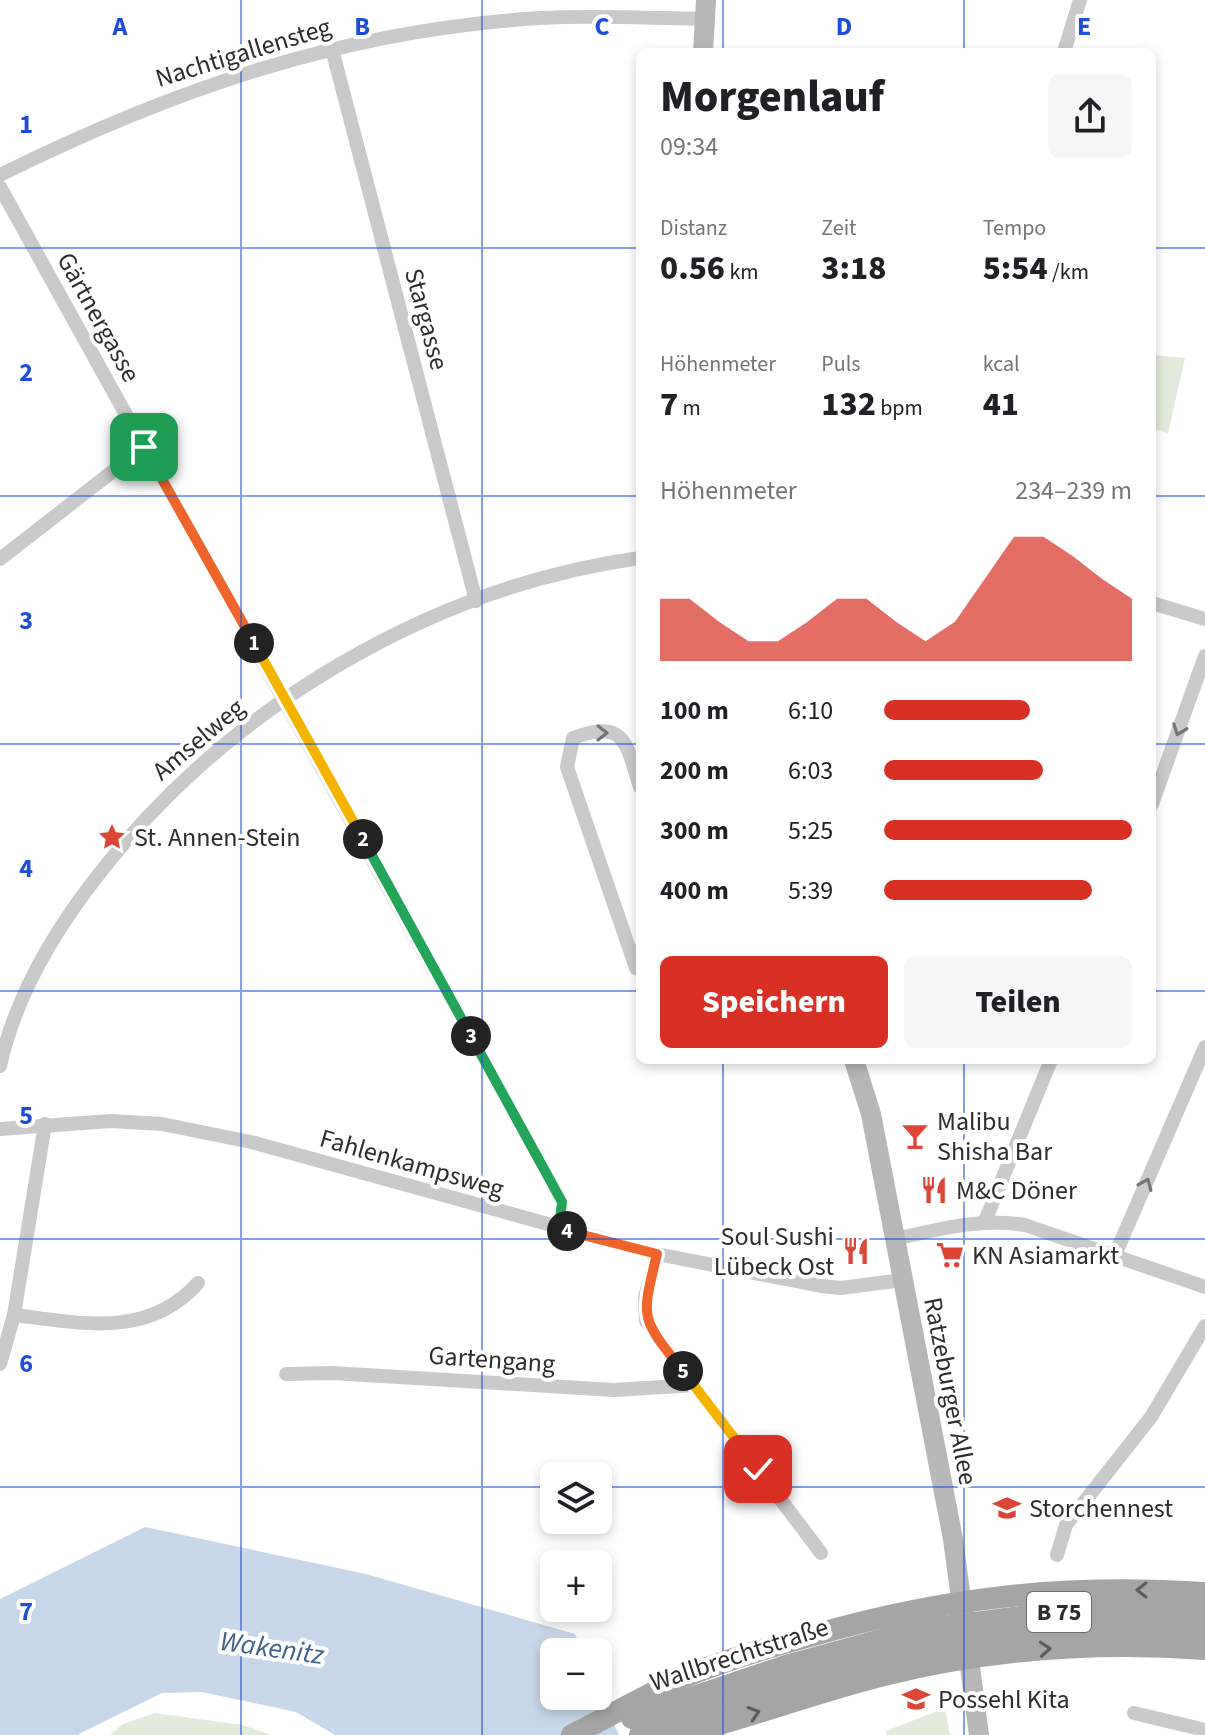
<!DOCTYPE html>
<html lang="de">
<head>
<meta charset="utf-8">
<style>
  :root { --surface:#fff; --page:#f6f6f6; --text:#202124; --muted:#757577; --accent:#d93025 }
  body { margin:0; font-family:"Source Sans 3",sans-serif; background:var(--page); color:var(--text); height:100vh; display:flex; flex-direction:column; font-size:30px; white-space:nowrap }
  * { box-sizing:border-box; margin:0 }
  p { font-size:26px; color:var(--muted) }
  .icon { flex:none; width:44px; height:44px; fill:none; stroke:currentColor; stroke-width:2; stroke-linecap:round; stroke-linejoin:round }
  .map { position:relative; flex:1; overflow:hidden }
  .details { position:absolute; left:636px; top:48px; width:520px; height:1016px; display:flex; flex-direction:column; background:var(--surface); border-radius:12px; box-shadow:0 4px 12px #0003 }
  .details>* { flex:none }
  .buttons { position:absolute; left:540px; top:1462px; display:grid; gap:16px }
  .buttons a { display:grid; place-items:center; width:72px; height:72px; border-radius:12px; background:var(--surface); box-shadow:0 4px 12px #0003; font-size:40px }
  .pin { position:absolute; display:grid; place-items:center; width:68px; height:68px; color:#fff; margin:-34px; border-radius:16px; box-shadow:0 4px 12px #0006 }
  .km { position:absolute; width:40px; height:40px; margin:-20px; border-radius:50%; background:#222; color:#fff; font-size:22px; line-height:40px; text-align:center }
  .round { display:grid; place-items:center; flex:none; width:84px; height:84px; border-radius:12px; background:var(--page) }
  .headline { display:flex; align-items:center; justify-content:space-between; height:136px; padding:0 24px }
  h1 { font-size:44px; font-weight:800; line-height:60px }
  .metrics { display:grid; grid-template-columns:repeat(3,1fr); gap:12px; height:136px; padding:8px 24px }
  .metrics div { display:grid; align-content:center }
  .metrics b { font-size:34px; font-weight:800 }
  .metrics small { font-size:22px; font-weight:400 }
  .metrics p { font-size:22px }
  .chart { height:224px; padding:16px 24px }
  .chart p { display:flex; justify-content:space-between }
  .chart svg { width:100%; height:144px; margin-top:8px; fill:var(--accent); opacity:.7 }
  .button { display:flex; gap:16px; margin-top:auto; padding:16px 24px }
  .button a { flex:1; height:92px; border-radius:12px; background:var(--accent); color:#fff; font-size:32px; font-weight:800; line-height:92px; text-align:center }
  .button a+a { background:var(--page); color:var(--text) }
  ul { padding:0 24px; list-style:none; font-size:26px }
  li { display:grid; grid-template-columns:128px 96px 1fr; align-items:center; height:60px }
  li i { height:20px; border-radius:10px; background:var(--accent) }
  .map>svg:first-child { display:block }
  .green { fill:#e1eadb }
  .water { fill:#c8d7e9 }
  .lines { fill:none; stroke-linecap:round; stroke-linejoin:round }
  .street { stroke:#cacaca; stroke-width:14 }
  .secondary { stroke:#b7b7b7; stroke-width:20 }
  .primary { stroke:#a5a5a5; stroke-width:22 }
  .primary-bridge { stroke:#a5a5a5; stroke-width:22 }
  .oneway { stroke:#747474 }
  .oneway2 { stroke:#5d5d5d }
  .split-1-casing { stroke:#fff; stroke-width:16 }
  .split-2-casing { stroke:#fff; stroke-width:16 }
  .split-3-casing { stroke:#fff; stroke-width:16 }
  .split-4-casing { stroke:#fff; stroke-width:16 }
  .split-5-casing { stroke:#fff; stroke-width:16 }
  .split-6-casing { stroke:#fff; stroke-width:16 }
  .split-1 { stroke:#f0652b; stroke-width:10 }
  .split-2 { stroke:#f5b400; stroke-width:10 }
  .split-3 { stroke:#22a559; stroke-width:10 }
  .split-4 { stroke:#22a559; stroke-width:10 }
  .split-5 { stroke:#f0652b; stroke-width:10 }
  .split-6 { stroke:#f5b400; stroke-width:10 }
  .grid { fill:none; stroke:#1d4ed8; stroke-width:2; stroke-opacity:0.55 }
  .labels { text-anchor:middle; stroke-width:8; stroke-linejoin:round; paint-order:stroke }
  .shield { fill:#fff; stroke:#6c6c6c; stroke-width:2 }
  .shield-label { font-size:24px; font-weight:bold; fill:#2d2d2d }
  .street-label { font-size:26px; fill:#2d2d2d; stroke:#fff }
  .poi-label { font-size:26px; fill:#2d2d2d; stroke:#fff; text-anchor:start }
  .water-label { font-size:28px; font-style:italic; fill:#3f618b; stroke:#fff }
  .grid-label { font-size:26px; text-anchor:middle; font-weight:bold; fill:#1d4ed8; stroke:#fff; stroke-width:8; stroke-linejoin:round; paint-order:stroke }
</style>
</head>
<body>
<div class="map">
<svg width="1205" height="1735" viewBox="0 0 1205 1735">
  <rect width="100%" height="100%" fill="#fff"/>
  <g class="green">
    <polygon points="1152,355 1185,358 1168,433 1152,429"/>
    <polygon points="945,1708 950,1735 887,1735 886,1731"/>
    <polygon points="155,1713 243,1725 271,1735 110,1735 123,1724"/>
  </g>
  <polygon class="water" points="145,1527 366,1574 575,1634 583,1652 554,1652 554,1696 598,1696 598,1687 619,1735 335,1735 296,1712 202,1692 162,1693 77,1735 0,1735 0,1599"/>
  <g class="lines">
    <g class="street">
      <polyline points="332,49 476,601"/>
      <polyline points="1064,52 1080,0"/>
      <path d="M0,175C174,89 344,30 540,18C595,15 650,18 704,19"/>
      <polyline points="0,187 562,1202 559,1229"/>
      <polyline points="0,559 144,447"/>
      <polyline points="1152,603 1205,619"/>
      <path d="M640,787C626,744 626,718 573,738L567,767L636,968L640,967"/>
      <polyline points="1152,804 1205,656"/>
      <path d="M0,1066C16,994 54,931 99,874C228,708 430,587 640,558"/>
      <polyline points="0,1129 111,1121 162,1124 251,1142 657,1254 821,1286 841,1288 902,1280"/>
      <polyline points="985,1221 1051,1060"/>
      <path d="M895,1239C939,1229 979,1218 1025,1225L1205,1287"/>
      <polyline points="657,1254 645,1297 646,1321 821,1553"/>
      <polyline points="1115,1255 1205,1047"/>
      <path d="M14,1315C81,1323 148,1339 198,1283"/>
      <polyline points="0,1364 14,1315 45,1124"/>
      <polyline points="286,1374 332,1373 614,1390 695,1385"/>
      <polyline points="1057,1555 1066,1525 1151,1417 1205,1326"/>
      <polyline points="1134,1713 1205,1730"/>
    </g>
    <g class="secondary">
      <polyline points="703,52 706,0"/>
      <polyline points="854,1060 871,1114 953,1539 979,1735"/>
    </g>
    <g class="primary">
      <polyline points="632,1718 789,1665 914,1631"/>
      <path d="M572,1735C612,1715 651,1692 692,1674C731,1658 773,1646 814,1635C947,1597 1066,1584 1205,1593"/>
      <polyline points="640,1735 793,1680 917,1647"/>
      <path d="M679,1735C748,1718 815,1692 884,1675C989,1649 1097,1641 1205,1649"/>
    </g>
    <g class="primary-bridge">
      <polyline points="914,1631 1081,1609 1205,1613"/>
      <path d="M917,1647C1014,1632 1107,1623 1205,1630"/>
    </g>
  </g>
  <defs><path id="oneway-chevron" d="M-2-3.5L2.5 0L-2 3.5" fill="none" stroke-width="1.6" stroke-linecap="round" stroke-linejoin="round" transform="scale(2)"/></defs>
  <g class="oneway">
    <use href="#oneway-chevron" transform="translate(1179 730) rotate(110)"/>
    <use href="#oneway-chevron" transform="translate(602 733) rotate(1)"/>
    <use href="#oneway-chevron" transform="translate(1146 1184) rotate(-67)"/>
  </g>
  <g class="oneway2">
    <use href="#oneway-chevron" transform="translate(1142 1590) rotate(-180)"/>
    <use href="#oneway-chevron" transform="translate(1045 1649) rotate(-4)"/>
    <use href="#oneway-chevron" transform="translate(754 1713) rotate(-18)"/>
  </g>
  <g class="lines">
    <g class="split-1-casing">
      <polyline id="split-1" points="144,447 254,643"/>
    </g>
    <g class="split-2-casing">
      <polyline id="split-2" points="254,643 363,839"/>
    </g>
    <g class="split-3-casing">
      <polyline id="split-3" points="363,839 471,1036"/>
    </g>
    <g class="split-4-casing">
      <polyline id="split-4" points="471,1036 562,1202 559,1229 567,1231"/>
    </g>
    <g class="split-5-casing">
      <path id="split-5" d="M567,1231L657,1254C641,1320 640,1317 683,1371"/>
    </g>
    <g class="split-6-casing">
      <polyline id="split-6" points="683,1371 758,1469"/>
    </g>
    <use href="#split-1" class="split-1"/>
    <use href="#split-2" class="split-2"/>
    <use href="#split-3" class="split-3"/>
    <use href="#split-4" class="split-4"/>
    <use href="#split-5" class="split-5"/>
    <use href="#split-6" class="split-6"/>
  </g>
  <path class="grid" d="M241,0V1735M482,0V1735M723,0V52M964,0V52M0,248H640M1152,248H1205M0,496H640M1152,496H1205M0,744H640M1152,744H1205M0,991H640M1152,991H1205M723,1060V1735M964,1060V1735M0,1239H1205M0,1487H554M598,1487H1205"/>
  <defs>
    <g id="sight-bare" transform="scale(2.16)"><path d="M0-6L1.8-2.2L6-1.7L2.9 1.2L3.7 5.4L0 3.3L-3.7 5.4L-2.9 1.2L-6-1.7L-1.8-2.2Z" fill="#dc4637" stroke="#fff" stroke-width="2.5" paint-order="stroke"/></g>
    <g id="bar-bare" transform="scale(2.16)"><path d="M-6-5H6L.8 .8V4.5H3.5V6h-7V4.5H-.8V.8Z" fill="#dc4637" stroke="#fff" stroke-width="2.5" paint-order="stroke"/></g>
    <g id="restaurant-bare" transform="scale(2.16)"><path d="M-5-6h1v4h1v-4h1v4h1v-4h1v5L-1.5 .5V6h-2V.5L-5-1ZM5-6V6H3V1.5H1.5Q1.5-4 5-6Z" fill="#dc4637" stroke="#fff" stroke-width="2.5" paint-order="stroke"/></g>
    <g id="supermarket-bare" transform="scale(2.16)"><path d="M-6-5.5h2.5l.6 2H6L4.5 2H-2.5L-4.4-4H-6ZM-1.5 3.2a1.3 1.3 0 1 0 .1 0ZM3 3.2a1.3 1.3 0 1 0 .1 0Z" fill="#dc4637" stroke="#fff" stroke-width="2.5" paint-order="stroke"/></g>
    <g id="school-bare" transform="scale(2.16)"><path d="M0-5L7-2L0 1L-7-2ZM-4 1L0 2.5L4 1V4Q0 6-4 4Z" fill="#dc4637" stroke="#fff" stroke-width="2.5" paint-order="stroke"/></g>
  </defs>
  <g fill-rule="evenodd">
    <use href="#sight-bare" x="112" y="837"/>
    <use href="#bar-bare" x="915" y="1136"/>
    <use href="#restaurant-bare" x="934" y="1190"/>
    <use href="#restaurant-bare" x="856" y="1251"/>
    <use href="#supermarket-bare" x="950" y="1255"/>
    <use href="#school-bare" x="1007" y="1508"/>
    <use href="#school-bare" x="916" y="1699"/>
  </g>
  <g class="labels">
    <rect class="shield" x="1027" y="1592" width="64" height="40" rx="6"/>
    <g class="shield-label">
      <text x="1059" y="1620">B 75</text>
    </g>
    <g class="street-label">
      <text transform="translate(243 52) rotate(-17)" y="9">Nachtigallensteg</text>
      <text transform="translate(99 317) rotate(61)" y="9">Gärtnergasse</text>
      <text transform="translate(427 319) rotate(75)" y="9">Stargasse</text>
      <text transform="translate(198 739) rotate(-40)" y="9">Amselweg</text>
      <text transform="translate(412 1163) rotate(16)" y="9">Fahlenkampsweg</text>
      <text transform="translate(492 1359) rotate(4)" y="9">Gartengang</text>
      <text transform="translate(951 1391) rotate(79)" y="9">Ratzeburger Allee</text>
      <text transform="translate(739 1654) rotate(-18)" y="9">Wallbrechtstraße</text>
    </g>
    <g class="poi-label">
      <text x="134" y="846">St. Annen-Stein</text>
      <text x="937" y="1130">Malibu<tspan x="937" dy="30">Shisha Bar</tspan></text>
      <text x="956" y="1199">M&amp;C Döner</text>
      <text x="834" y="1245" text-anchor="end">Soul Sushi<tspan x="834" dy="30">Lübeck Ost</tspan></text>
      <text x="972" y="1264">KN Asiamarkt</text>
      <text x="1029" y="1517">Storchennest</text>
      <text x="938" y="1708">Possehl Kita</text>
    </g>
    <g class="water-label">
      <text transform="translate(272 1647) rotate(8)" y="10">Wakenitz</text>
    </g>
  </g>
  <g class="grid-label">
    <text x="120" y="35">A</text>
    <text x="362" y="35">B</text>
    <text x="602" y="35">C</text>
    <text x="844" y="35">D</text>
    <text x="1084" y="35">E</text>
    <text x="26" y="133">1</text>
    <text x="26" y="381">2</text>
    <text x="26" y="629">3</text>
    <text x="26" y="877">4</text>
    <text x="26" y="1124">5</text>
    <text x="26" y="1372">6</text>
    <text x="26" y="1620">7</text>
  </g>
</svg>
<div class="buttons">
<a><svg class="icon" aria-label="layers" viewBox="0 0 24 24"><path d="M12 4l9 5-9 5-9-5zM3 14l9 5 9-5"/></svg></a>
<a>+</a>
<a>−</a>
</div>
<div class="pin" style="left:144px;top:447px;background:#1e9e55"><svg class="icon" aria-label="arrive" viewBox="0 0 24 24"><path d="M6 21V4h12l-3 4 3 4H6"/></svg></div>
<div class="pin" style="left:758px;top:1469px;background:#d93025"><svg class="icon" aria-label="check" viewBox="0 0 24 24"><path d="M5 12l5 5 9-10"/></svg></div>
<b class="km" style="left:254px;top:643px">1</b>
<b class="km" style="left:363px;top:839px">2</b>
<b class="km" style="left:471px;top:1036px">3</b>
<b class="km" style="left:567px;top:1231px">4</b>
<b class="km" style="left:683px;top:1371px">5</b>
<section class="details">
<div class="headline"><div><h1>Morgenlauf</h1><p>09:34</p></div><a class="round"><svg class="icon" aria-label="share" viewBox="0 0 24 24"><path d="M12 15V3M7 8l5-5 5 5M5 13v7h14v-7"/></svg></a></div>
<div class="metrics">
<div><p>Distanz</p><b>0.56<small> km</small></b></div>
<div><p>Zeit</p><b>3:18</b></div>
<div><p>Tempo</p><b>5:54<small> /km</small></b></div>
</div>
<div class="metrics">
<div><p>Höhenmeter</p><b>7<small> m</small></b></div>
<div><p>Puls</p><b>132<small> bpm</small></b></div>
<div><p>kcal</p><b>41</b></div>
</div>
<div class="chart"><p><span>Höhenmeter</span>234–239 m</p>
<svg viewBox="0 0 160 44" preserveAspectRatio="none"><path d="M0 44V25L10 25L20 32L30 38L40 38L50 32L60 25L70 25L80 32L90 38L100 32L110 19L120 6L130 6L140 12L150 19L160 25V44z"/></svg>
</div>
<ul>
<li><b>100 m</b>6:10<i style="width:59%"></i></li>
<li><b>200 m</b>6:03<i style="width:64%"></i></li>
<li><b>300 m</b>5:25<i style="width:100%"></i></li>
<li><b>400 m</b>5:39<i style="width:84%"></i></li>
</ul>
<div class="button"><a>Speichern</a><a>Teilen</a></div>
</section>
</div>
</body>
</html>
